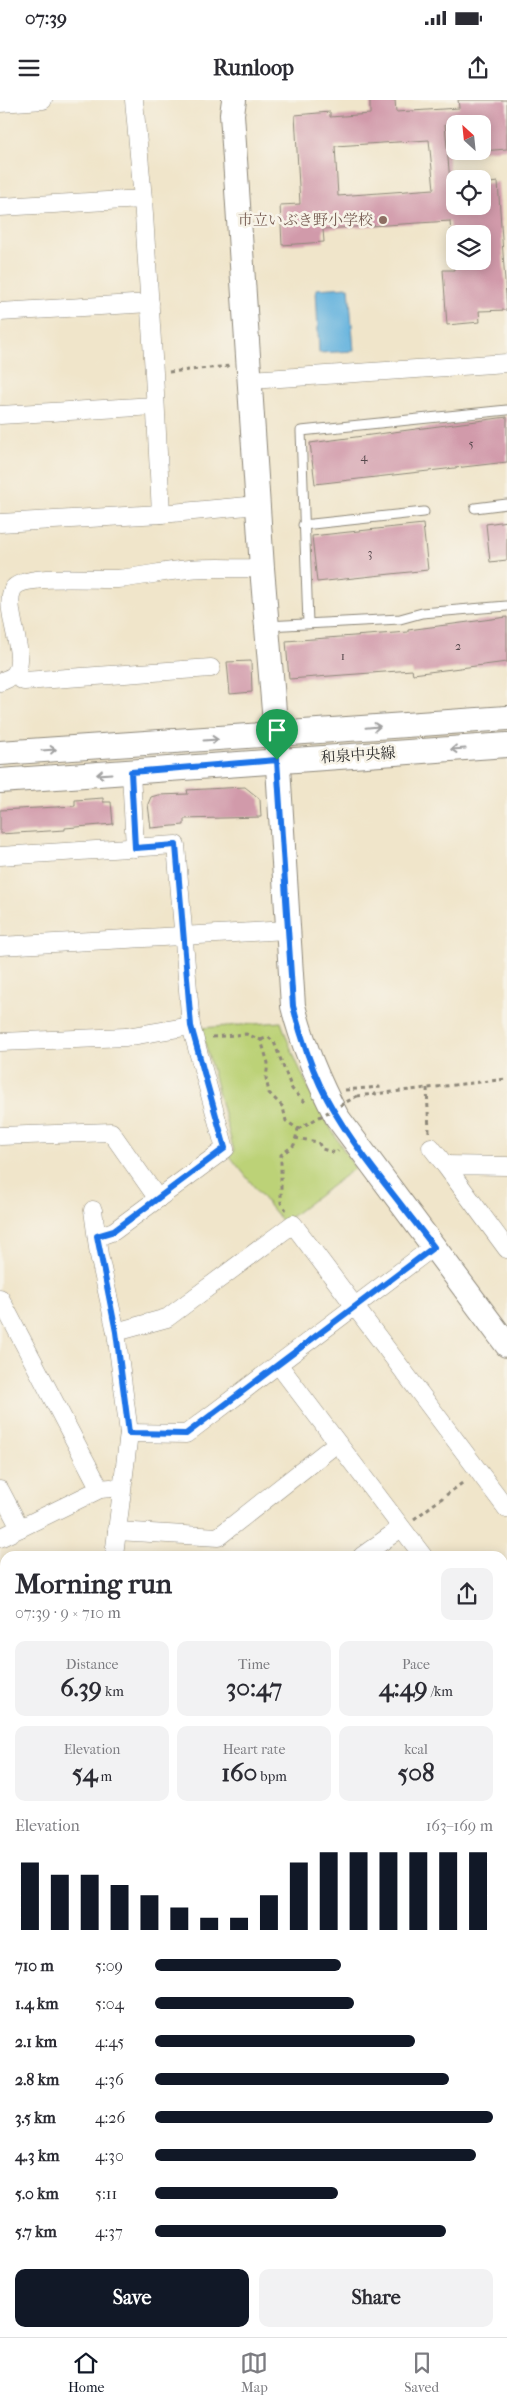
<!DOCTYPE html>
<html lang="en">
<head>
<meta charset="utf-8">
<style>
  :root { --surface:#fff; --page:#f2f2f3; --text:#2b2b33; --muted:#7c7c81; --line:#e1e1e2; --accent:#111827 }
  body { margin:0; font-family:"IM FELL French Canon","Noto Serif JP",serif; background:var(--page); color:var(--text); height:100vh; display:flex; flex-direction:column; font-size:19px; white-space:nowrap }
  * { box-sizing:border-box; margin:0 }
  p { font-size:16px; color:var(--muted) }
  .icon { flex:none; width:28px; height:28px; fill:none; stroke:currentColor; stroke-width:2; stroke-linecap:round; stroke-linejoin:round }
  .map { position:relative; flex:1; overflow:hidden }
  .details { position:absolute; left:0px; top:1451px; width:508px; height:786px; display:flex; flex-direction:column; background:var(--surface); border-radius:15px 15px 0 0; box-shadow:0 2px 12px #0003 }
  .details>* { flex:none }
  .needle { width:32px; rotate:333deg }
  .fabs { position:absolute; left:446px; top:15px; display:grid; gap:10px }
  .fabs a { display:grid; place-items:center; width:45px; height:45px; border-radius:10px; background:var(--surface); box-shadow:0 2px 12px #0003; font-size:25px }
  .pin { position:absolute; display:grid; place-items:center; width:42px; height:42px; color:#fff; margin:-51px -21px; border-radius:50% 50% 50% 0; rotate:-45deg; box-shadow:0 0 5px #0007 }
  .pin .icon { rotate:45deg }
  .round { display:grid; place-items:center; flex:none; width:52px; height:52px; border-radius:10px; background:var(--page) }
  .summary { display:flex; align-items:center; justify-content:space-between; height:85px; padding:0 15px }
  h1 { font-size:28px; font-weight:800; line-height:38px }
  .figures { display:grid; grid-template-columns:repeat(3,1fr); gap:8px; height:85px; padding:5px 15px }
  .figures div { display:grid; align-content:center; border-radius:10px; background:var(--page); text-align:center }
  .figures b { font-size:25px; font-weight:800 }
  .figures small { font-size:14px; font-weight:400 }
  .figures p { font-size:14px }
  .chart { height:140px; padding:10px 15px }
  .chart p { display:flex; justify-content:space-between }
  .chart svg { width:100%; height:90px; margin-top:5px; stroke:var(--accent); stroke-width:6 }
  .action { display:flex; gap:10px; margin-top:auto; padding:10px 15px }
  .action a { flex:1; height:58px; border-radius:10px; background:var(--accent); color:#fff; font-size:20px; font-weight:800; line-height:58px; text-align:center }
  .action a+a { background:var(--page); color:var(--text) }
  ul { padding:0 15px; list-style:none; font-size:16px }
  li { display:grid; grid-template-columns:80px 60px 1fr; align-items:center; height:38px }
  li i { height:12px; border-radius:6px; background:var(--accent) }
  .status { display:flex; justify-content:space-between; align-items:center; height:35px; padding:0 25px; background:var(--surface); direction:ltr }
  .status svg { height:14px; fill:currentColor }
  header { display:flex; justify-content:space-between; align-items:center; height:65px; padding:0 15px; background:var(--surface); font-size:22px; font-weight:800 }
  .tab-bar { display:flex; justify-content:space-around; align-items:center; height:70px; border-top:1px solid var(--line); background:var(--surface); font-size:14px; color:var(--muted) }
  .tab-bar a { display:grid; justify-items:center; gap:2px }
  .tab-bar .current { color:var(--accent) }
  .map>svg:first-child { display:block }
  .green { fill:#bcd277; stroke:#747e51 }
  .water { fill:#65b3de; stroke:#486f84 }
  .building { fill:#d19aaa; fill-rule:evenodd }
  .lines { fill:none; stroke-linecap:round; stroke-linejoin:round }
  .lane-casing { stroke:#8e887a; stroke-width:11 }
  .street-casing { stroke:#8e887a; stroke-width:19 }
  .secondary-casing { stroke:#8e887a; stroke-width:26 }
  .path { stroke:#8e887a; stroke-width:3; stroke-dasharray:4 4; stroke-linecap:butt }
  .lane { stroke:#fff; stroke-width:9 }
  .street { stroke:#fff; stroke-width:18 }
  .secondary { stroke:#fff; stroke-width:24 }
  .path-bridge { stroke:#8e887a; stroke-width:3; stroke-dasharray:4 4; stroke-linecap:butt }
  .oneway { stroke:#a0a0a0 }
  .route-casing { stroke:#fff; stroke-width:10 }
  .route { stroke:#1a73e8; stroke-width:6 }
  .education-dot { fill:#8d6e63; stroke:#f7f3e8; stroke-width:2 }
  .labels { text-anchor:middle; stroke-width:5; stroke-linejoin:round; paint-order:stroke }
  .number-label { font-size:12px; fill:#54474b }
  .education-label { font-size:15px; fill:#785e54; stroke:#f7f3e8; text-anchor:end }
  .street-label { font-size:15px; fill:#2b2b2b; stroke:#f7f3e8 }
</style>
</head>
<body>
<div class="status"><b>07:39</b><svg viewBox="0 0 49 12"><path d="M0 12V9h3v3zM5 12V6h3v6zM10 12V3h3v9zM15 12V0h3v12zM26 1h20v11H26zM47 4h2v5h-2z"/></svg></div>
<header><svg class="icon" aria-label="menu" viewBox="0 0 24 24"><path d="M4 6h16M4 12h16M4 18h16"/></svg>Runloop<svg class="icon" aria-label="share" viewBox="0 0 24 24"><path d="M12 15V3M7 8l5-5 5 5M5 13v7h14v-7"/></svg></header>
<div class="map">
<svg width="507" height="2237" viewBox="0 0 507 2237">
  <rect width="100%" height="100%" fill="#f7f3e8"/>
  <filter id="ink" filterUnits="userSpaceOnUse"><feTurbulence type="fractalNoise" baseFrequency=".02" numOctaves="2"/><feDisplacementMap in="SourceGraphic" scale="10" xChannelSelector="R" yChannelSelector="G"/><feConvolveMatrix kernelMatrix="1 2 1 2 8 2 1 2 1" color-interpolation-filters="sRGB"/></filter>
  <filter id="wash" filterUnits="userSpaceOnUse"><feTurbulence type="fractalNoise" baseFrequency=".0096" numOctaves="4" result="noise"/><feDisplacementMap in="SourceGraphic" scale="20" xChannelSelector="R" yChannelSelector="G"/><feGaussianBlur stdDeviation="1.12" result="paint"/><feColorMatrix in="noise" values="0 0 0 0 0 0 0 0 0 0 0 0 0 0 0 0 0 1.4 0 .05"/><feComposite in="paint" operator="in"/></filter>
  <g filter="url(#wash)">
    <rect width="100%" height="100%" fill="#f0e5ca"/>
    <g class="green">
      <path d="M281,922C299,975 325,1021 355,1068L283,1123L229,1055L234,1051L201,928Z"/>
      <polygon points="5,2126 5,2212 0,2201 0,2130"/>
    </g>
    <polygon class="water" points="349,187 354,251 319,253 316,189"/>
    <g id="blocks">
      <g class="building">
        <path d="M370,0H395L396,12L459,8L458,0H507V49L482,51V24H445L450,81L455,80V106H482V84L498,82L507,210L479,211L480,222L447,225L443,170H454V161H482V134H451L450,121L323,129L324,142L282,145L280,105L300,104L295,15L330,12V17L370,14ZM429,40L434,89L338,96L335,46Z"/>
        <polygon points="507,317 507,362 315,384 310,343"/>
        <polygon points="507,421 507,460 490,462 486,424"/>
        <polygon points="423,424 428,470 317,482 312,436"/>
        <polygon points="507,517 507,562 413,574 412,570 289,579 286,541 408,532 408,530"/>
        <polygon points="251,561 252,592 230,594 227,562"/>
        <polygon points="245,687 260,699 261,717 184,719 184,725 151,728 148,704 151,697 158,695 188,694 187,690"/>
        <polygon points="103,698 103,702 111,702 113,724 65,728 65,730 0,734 0,710 75,706 75,700"/>
      </g>
    </g>
  </g>
  <g filter="url(#ink)">
    <use href="#blocks" fill-opacity="0" stroke="#8e887a" stroke-width="1"/>
    <g class="lines">
      <g class="lane-casing">
        <g id="lane">
          <polyline points="475,408 507,404"/>
          <polyline points="303,425 424,412"/>
          <polyline points="308,523 301,331 507,310"/>
          <polyline points="267,526 400,519 422,513 507,506"/>
          <polyline points="0,2089 5,2099"/>
          <polyline points="502,2143 507,2128"/>
        </g>
      </g>
      <g class="street-casing">
        <g id="street">
          <polyline points="0,3 43,0"/>
          <polyline points="143,99 154,273 161,414"/>
          <polyline points="0,107 143,99 134,0"/>
          <polyline points="0,212 150,203"/>
          <polyline points="250,280 507,263"/>
          <polyline points="0,315 155,306"/>
          <polyline points="0,423 161,414 258,405"/>
          <polyline points="14,575 24,581 211,568"/>
          <path d="M0,582C4,580 11,578 14,575C30,559 2,509 13,489C22,473 99,480 117,479C141,477 165,471 189,469C213,467 238,469 262,468"/>
          <polyline points="131,673 135,748"/>
          <polyline points="0,756 176,745 191,926 225,1049 114,1131 97,1137"/>
          <polyline points="0,846 287,830"/>
          <polyline points="0,942 126,937 191,926"/>
          <polyline points="0,1036 111,1032 158,1099"/>
          <polyline points="431,1047 445,1065"/>
          <polyline points="507,1066 445,1065 507,1149"/>
          <polyline points="93,1110 99,1155 116,1232 129,1333 114,1456"/>
          <polyline points="0,1198 100,1389"/>
          <polyline points="116,1232 167,1218 293,1124 507,1409"/>
          <polyline points="278,1264 423,1456"/>
          <polyline points="129,1333 186,1334 433,1147"/>
          <polyline points="0,1390 20,1428"/>
          <polyline points="117,1431 218,1437 337,1343"/>
          <polyline points="0,1438 100,1389 111,1388"/>
          <polyline points="362,1456 401,1428"/>
          <polyline points="0,1493 5,1491"/>
          <polyline points="0,1550 5,1550"/>
          <polyline points="502,1561 507,1567"/>
          <polyline points="502,1605 507,1603"/>
          <polyline points="502,1707 507,1717"/>
          <polyline points="502,1738 507,1734"/>
          <polyline points="502,1755 507,1763"/>
          <polyline points="502,1777 507,1777"/>
          <polyline points="0,1779 5,1781"/>
          <polyline points="2,1990 5,1992"/>
          <polyline points="0,2216 5,2222"/>
          <polyline points="18,2232 25,2237"/>
          <polyline points="159,2237 160,2232"/>
        </g>
      </g>
      <g class="secondary-casing">
        <g id="secondary">
          <path d="M234,0L232,14L262,468L276,635L293,906C303,946 318,981 337,1017L507,1245"/>
          <polyline points="0,653 507,618"/>
          <polyline points="0,681 507,645"/>
          <polyline points="0,1829 5,1832"/>
          <polyline points="502,2090 507,2093"/>
        </g>
      </g>
      <g class="path">
        <polyline points="169,272 230,266"/>
        <polyline points="212,937 246,934 261,940 268,963 266,978 269,993 283,1007 286,1021 298,1029 294,1045 281,1055 281,1103 286,1110"/>
        <polyline points="261,940 268,937 274,942 292,989 307,1004"/>
        <polyline points="427,988 429,1032"/>
        <polyline points="345,990 379,987 379,993"/>
        <polyline points="357,996 507,979"/>
        <polyline points="295,1038 318,1042 322,1049 336,1053 338,1051"/>
        <polyline points="414,1419 465,1381"/>
      </g>
      <use href="#lane" class="lane"/>
      <use href="#street" class="street"/>
      <use href="#secondary" class="secondary"/>
      <polyline class="path-bridge" points="298,1029 357,996"/>
    </g>
    <defs><path id="oneway-shaft" d="M-6 0H5M1.5-3L5.5 0L1.5 3" fill="none" stroke-width="1.6" stroke-linecap="round" stroke-linejoin="round" transform="scale(1.25)"/></defs>
    <g class="oneway">
      <use href="#oneway-shaft" transform="translate(373 627) rotate(-5)"/>
      <use href="#oneway-shaft" transform="translate(211 640) rotate(-4)"/>
      <use href="#oneway-shaft" transform="translate(458 649) rotate(176)"/>
      <use href="#oneway-shaft" transform="translate(49 650) rotate(-4)"/>
      <use href="#oneway-shaft" transform="translate(104 674) rotate(176)"/>
    </g>
  </g>
  <g class="lines" filter="url(#ink)">
    <g class="route-casing">
      <path id="route" d="M277,660L293,906C300,933 308,959 320,985C346,1040 397,1098 434,1147L186,1334L129,1333L116,1232L97,1136L114,1131L225,1048L191,926L176,745L135,748L131,672Z"/>
    </g>
    <use href="#route" class="route"/>
  </g>
  <circle class="education-dot" cx="383" cy="120" r="5"/>
  <g class="labels">
    <g class="number-label">
      <text x="471" y="348">5</text>
      <text x="364" y="361">4</text>
      <text x="370" y="457">3</text>
      <text x="458" y="550">2</text>
      <text x="343" y="560">1</text>
    </g>
    <g class="education-label">
      <text x="373" y="125">市立いぶき野小学校</text>
    </g>
    <g class="street-label">
      <text transform="translate(358 655) rotate(-4)" y="5">和泉中央線</text>
    </g>
  </g>
</svg>
<div class="fabs">
<a><svg class="needle" viewBox="-14 -14 28 28"><path d="M0-13l5 13h-10z" fill="#e53935"/><path d="M0 13l5-13h-10z" fill="#7c7c81"/></svg></a>
<a><svg class="icon" aria-label="locate" viewBox="0 0 24 24"><circle cx="12" cy="12" r="6"/><path d="M12 2v4M12 18v4M2 12h4M18 12h4"/></svg></a>
<a><svg class="icon" aria-label="layers" viewBox="0 0 24 24"><path d="M12 4l9 5-9 5-9-5zM3 14l9 5 9-5"/></svg></a>
</div>
<div class="pin" style="left:277px;top:660px;background:#1e9e55"><svg class="icon" aria-label="arrive" viewBox="0 0 24 24"><path d="M6 21V4h12l-3 4 3 4H6"/></svg></div>
<section class="details">
<div class="summary"><div><h1>Morning run</h1><p>07:39 · 9 × 710 m</p></div><a class="round"><svg class="icon" aria-label="share" viewBox="0 0 24 24"><path d="M12 15V3M7 8l5-5 5 5M5 13v7h14v-7"/></svg></a></div>
<div class="figures">
<div><p>Distance</p><b>6.39<small> km</small></b></div>
<div><p>Time</p><b>30:47</b></div>
<div><p>Pace</p><b>4:49<small> /km</small></b></div>
</div>
<div class="figures">
<div><p>Elevation</p><b>54<small> m</small></b></div>
<div><p>Heart rate</p><b>160<small> bpm</small></b></div>
<div><p>kcal</p><b>508</b></div>
</div>
<div class="chart"><p><span>Elevation</span>163–169 m</p>
<svg viewBox="0 0 160 44" preserveAspectRatio="none"><path d="M5 44V11M15 44V17M25 44V17M35 44V22M45 44V27M55 44V33M65 44V38M75 44V38M85 44V27M95 44V11M105 44V6M115 44V6M125 44V6M135 44V6M145 44V6M155 44V6"/></svg>
</div>
<ul>
<li><b>710 m</b>5:09<i style="width:55%"></i></li>
<li><b>1.4 km</b>5:04<i style="width:59%"></i></li>
<li><b>2.1 km</b>4:45<i style="width:77%"></i></li>
<li><b>2.8 km</b>4:36<i style="width:87%"></i></li>
<li><b>3.5 km</b>4:26<i style="width:100%"></i></li>
<li><b>4.3 km</b>4:30<i style="width:95%"></i></li>
<li><b>5.0 km</b>5:11<i style="width:54%"></i></li>
<li><b>5.7 km</b>4:37<i style="width:86%"></i></li>
</ul>
<div class="action"><a>Save</a><a>Share</a></div>
</section>
</div>
<nav class="tab-bar">
<a class="current"><svg class="icon" aria-label="home" viewBox="0 0 24 24"><path d="M3 11l9-7 9 7M6 9v11h12V9"/></svg>Home</a>
<a><svg class="icon" aria-label="map" viewBox="0 0 24 24"><path d="M3 6l6-2 6 2 6-2v14l-6 2-6-2-6 2zM9 4v14M15 6v14"/></svg>Map</a>
<a><svg class="icon" aria-label="saved" viewBox="0 0 24 24"><path d="M7 4h10v16l-5-4-5 4z"/></svg>Saved</a>
</nav>
</body>
</html>
